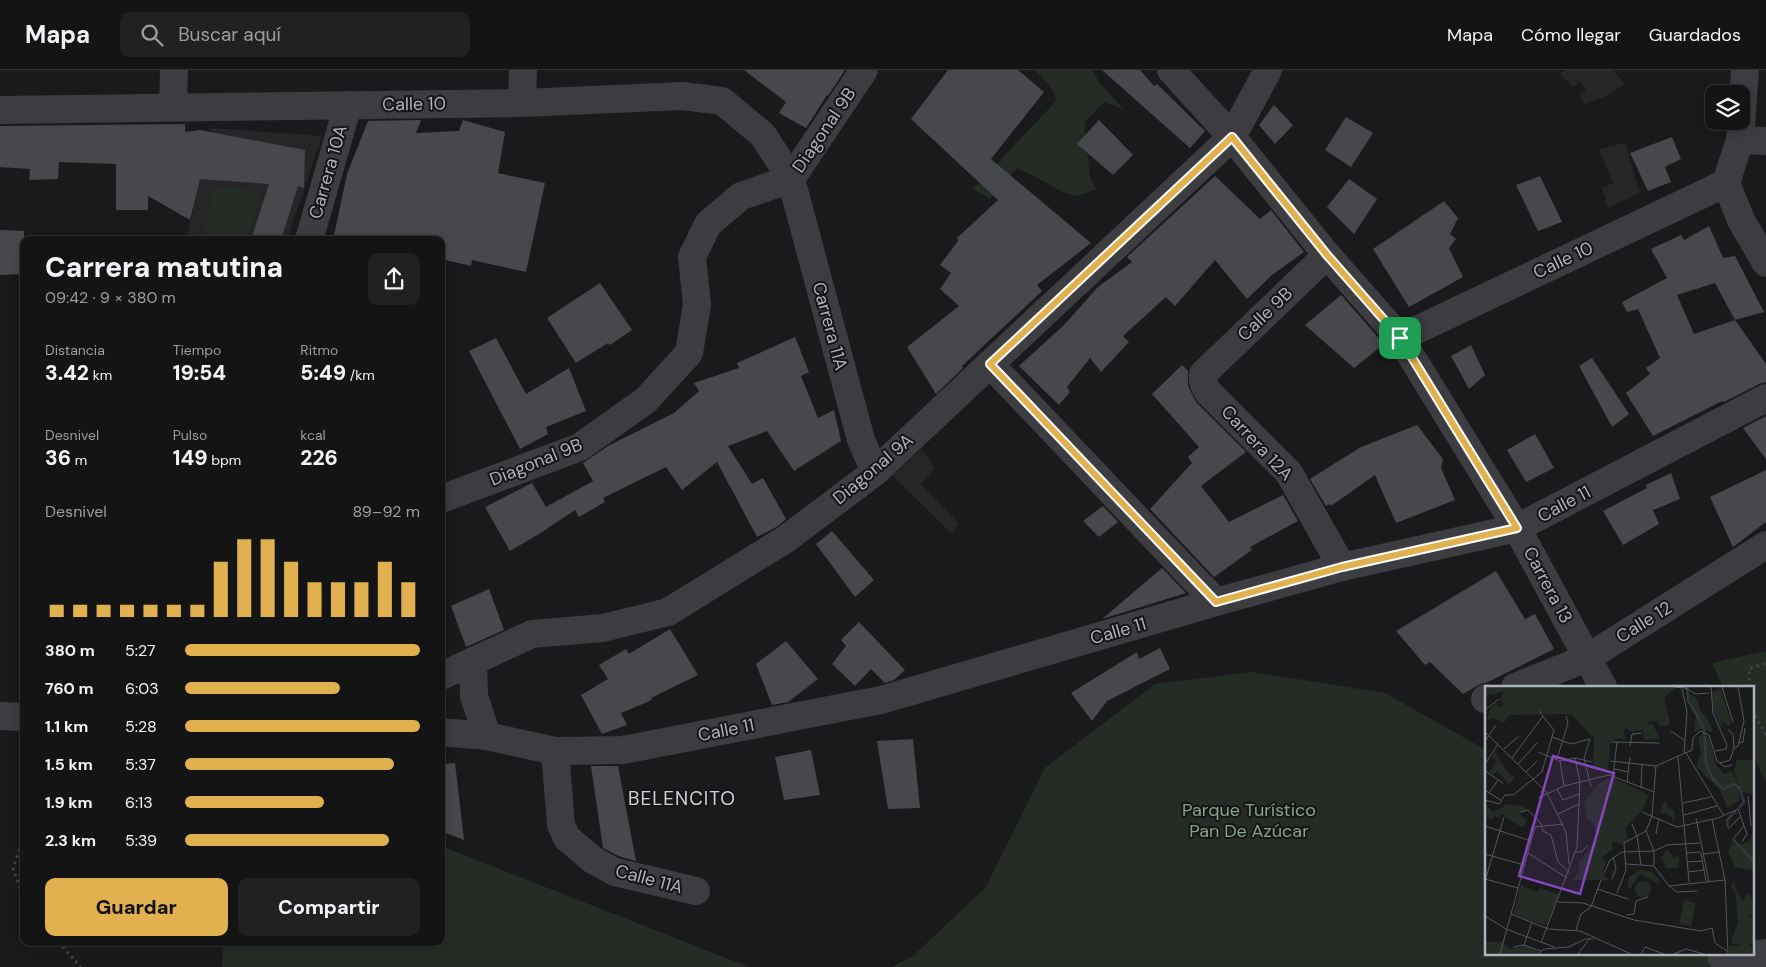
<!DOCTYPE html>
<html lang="es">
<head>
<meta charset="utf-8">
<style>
  :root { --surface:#141415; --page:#212122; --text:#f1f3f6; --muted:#9d9ea0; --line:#333334; --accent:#e0b14e }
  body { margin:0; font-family:"DM Sans",sans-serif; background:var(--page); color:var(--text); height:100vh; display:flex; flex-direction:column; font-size:19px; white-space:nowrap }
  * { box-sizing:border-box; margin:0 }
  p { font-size:16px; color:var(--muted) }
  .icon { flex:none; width:28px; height:28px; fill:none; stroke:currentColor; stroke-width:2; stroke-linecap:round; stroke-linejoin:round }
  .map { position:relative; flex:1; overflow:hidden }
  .panel { position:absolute; left:20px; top:166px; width:425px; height:710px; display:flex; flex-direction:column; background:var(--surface); border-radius:10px; box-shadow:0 2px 12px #0003,0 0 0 1px var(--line) }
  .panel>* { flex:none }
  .buttons { position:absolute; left:1705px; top:15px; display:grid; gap:10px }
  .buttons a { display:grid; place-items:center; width:45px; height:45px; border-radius:10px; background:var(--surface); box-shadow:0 2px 12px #0003,0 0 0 1px var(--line); font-size:25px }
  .pin { position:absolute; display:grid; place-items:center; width:42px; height:42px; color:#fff; margin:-21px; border-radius:10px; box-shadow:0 2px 8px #0006 }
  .round { display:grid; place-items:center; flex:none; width:52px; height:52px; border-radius:10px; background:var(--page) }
  .overview { display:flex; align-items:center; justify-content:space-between; height:85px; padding:0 25px }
  h1 { font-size:28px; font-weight:800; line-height:38px }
  .figures { display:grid; grid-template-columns:repeat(3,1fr); gap:8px; height:85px; padding:5px 25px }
  .figures div { display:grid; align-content:center }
  .figures b { font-size:21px; font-weight:800 }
  .figures small { font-size:14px; font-weight:400 }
  .figures p { font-size:14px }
  .chart { height:140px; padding:10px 25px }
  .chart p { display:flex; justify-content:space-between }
  .chart svg { width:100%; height:90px; margin-top:5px; stroke:var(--accent); stroke-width:6 }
  .button { display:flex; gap:10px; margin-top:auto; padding:10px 25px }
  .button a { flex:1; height:58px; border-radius:10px; background:var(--accent); color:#111; font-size:20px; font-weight:800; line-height:58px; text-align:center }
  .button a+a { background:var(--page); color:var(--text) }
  ul { padding:0 25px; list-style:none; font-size:16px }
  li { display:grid; grid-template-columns:80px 60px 1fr; align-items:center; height:38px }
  li i { height:12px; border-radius:6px; background:var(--accent) }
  header { display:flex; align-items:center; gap:30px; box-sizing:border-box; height:70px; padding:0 25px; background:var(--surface); border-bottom:1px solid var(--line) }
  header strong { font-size:24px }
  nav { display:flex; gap:28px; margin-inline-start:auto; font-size:18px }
  .search { width:350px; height:45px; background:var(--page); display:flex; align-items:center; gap:12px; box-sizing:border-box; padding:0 18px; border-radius:10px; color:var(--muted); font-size:19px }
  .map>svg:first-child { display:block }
  .built { fill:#262629 }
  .green { fill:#242c25 }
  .building { fill:#47484c; fill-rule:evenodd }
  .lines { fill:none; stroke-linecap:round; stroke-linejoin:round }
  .path { stroke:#424348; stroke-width:3; stroke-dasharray:2.5 4; stroke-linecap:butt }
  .minor { stroke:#3c3c41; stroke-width:28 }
  .route-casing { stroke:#fff; stroke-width:10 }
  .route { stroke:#e0b14e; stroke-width:6 }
  .labels { text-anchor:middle; stroke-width:4; stroke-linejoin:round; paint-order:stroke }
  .street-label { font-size:18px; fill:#aeb2ba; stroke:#151517 }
  .park-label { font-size:18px; fill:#87a389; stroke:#151517 }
  .neighbourhood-label { font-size:19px; letter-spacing:1px; fill:#cfd1d7; stroke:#151517 }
  .inset-river { fill:none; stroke:#31393f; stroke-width:2.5 }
  .inset-road { fill:none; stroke:#55575b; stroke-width:1 }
  .view { fill:#8547be; fill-opacity:0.15; stroke:#8547be; stroke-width:2.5 }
  .inset-edge { fill:none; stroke:#aeb2ba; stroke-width:2.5 }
</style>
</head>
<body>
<header>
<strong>Mapa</strong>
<div class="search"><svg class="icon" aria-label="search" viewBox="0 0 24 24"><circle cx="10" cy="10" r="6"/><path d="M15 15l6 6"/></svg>Buscar aquí</div>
<nav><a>Mapa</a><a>Cómo llegar</a><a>Guardados</a></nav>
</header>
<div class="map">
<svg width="1766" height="897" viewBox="0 0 1766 897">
  <rect width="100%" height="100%" fill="#1a1a1c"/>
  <g class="built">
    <polygon points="1566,0 1613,0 1625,14 1606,26 1585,34 1579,25 1586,20 1580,12 1573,17 1560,4"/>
    <polygon points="212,58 322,66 287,170 186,170"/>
    <polygon points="1625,73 1640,123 1608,138 1602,118 1613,113 1599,79"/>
    <polygon points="922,379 935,399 921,414 959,454 951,463 892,405"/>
  </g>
  <g class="green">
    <polygon points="1034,0 1092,0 1101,15 1124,39 1104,32 1084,53 1090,107 1096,119 1077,126 1062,122 1036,107 1017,98 990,129 973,119 1057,30 1048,13"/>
    <polygon points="215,115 260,121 247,170 202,170"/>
    <polygon points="1766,581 1766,713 1752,682 1752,617 1723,617 1712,593"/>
    <polygon points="1252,602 1385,623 1486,680 1486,883 1707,883 1710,886 1709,897 892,897 913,886 986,817 1045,698 1155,614"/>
    <polygon points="441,776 731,890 750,897 222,897 223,873 441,872"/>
  </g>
  <g class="building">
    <polygon points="744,0 845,0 828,26 827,25 806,58 779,43 786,32"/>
    <polygon points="948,0 1018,0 1044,22 991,89 1091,173 1037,215 1042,221 962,296 963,298 936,324 907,277 959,236 940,219 951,203 940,195 958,171 957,168 998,130 911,49"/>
    <polygon points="1102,0 1140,0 1154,16 1157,14 1205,61 1190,78"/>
    <polygon points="1274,35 1293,55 1275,74 1259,55"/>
    <polygon points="1346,47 1373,63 1351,97 1325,80"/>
    <polygon points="421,50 416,63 459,61 463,50 505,62 498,103 545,113 526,202 472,190 471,196 441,189 441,170 333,170 347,104 368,51"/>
    <polygon points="1099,50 1133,85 1113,105 1077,74"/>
    <polygon points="185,54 185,62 200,60 305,80 304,118 298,116 281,170 251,170 269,114 200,109 190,150 148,126 148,140 116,140 116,94 59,92 58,109 29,110 30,99 0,97 0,56"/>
    <polygon points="1672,67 1681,89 1665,97 1671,112 1648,121 1630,83"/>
    <polygon points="1215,106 1260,149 1271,140 1304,182 1272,205 1247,229 1215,190 1175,236 1166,227 1123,266 1129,272 1101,302 1090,288 1067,317 1070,322 1059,335 1019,296 1064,255 1098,217 1132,192 1127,187"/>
    <polygon points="1540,106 1562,152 1538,161 1516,115"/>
    <polygon points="1349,109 1377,129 1354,164 1327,137"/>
    <polygon points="1444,131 1458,148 1450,164 1456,169 1449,178 1463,207 1409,237 1373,179"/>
    <path d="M1709,156L1723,188L1735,186L1764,242L1735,250L1766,294V312L1759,314L1724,332L1722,331L1653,366L1626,323L1650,304L1646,298L1660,288L1638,239L1627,242L1622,232L1667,208L1651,179L1681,165L1684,170ZM1715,213L1735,250L1694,264L1677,225Z"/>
    <polygon points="0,160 24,161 24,204 0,205"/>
    <polygon points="600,213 632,260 610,275 608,273 576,293 547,248"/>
    <polygon points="1341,225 1384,274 1354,298 1305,255"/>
    <polygon points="795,267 809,302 801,306 818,348 834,340 841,371 794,401 767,361 728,376 752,414 763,408 786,449 778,456 757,467 717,392 682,420 666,397 603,428 605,432 579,447 575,440 539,464 510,481 485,437 532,413 546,437 593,411 583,393 608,376 674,343 699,321 694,313 739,298 737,293"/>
    <polygon points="496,268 526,324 569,298 586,341 546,357 548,364 520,379 469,281"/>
    <polygon points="1471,275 1485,305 1469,319 1451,286"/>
    <polygon points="1592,288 1629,344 1612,357 1579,296"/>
    <polygon points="1182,295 1188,301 1188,316 1196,332 1246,382 1201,416 1229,452 1283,425 1298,451 1250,477 1252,480 1214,507 1150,439 1192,393 1188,387 1199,377 1152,324"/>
    <polygon points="1766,346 1766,389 1743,358"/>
    <polygon points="1417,355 1443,389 1441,398 1455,430 1396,453 1375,405 1331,436 1330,434 1326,436 1310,409 1361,377"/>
    <polygon points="1535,364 1554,398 1526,412 1507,380"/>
    <polygon points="1766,400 1766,452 1733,477 1710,427"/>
    <polygon points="1671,403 1680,429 1653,440 1659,454 1623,475 1603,441 1647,418 1646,415"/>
    <polygon points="1103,436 1118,452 1099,467 1083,451"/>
    <polygon points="832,461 874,510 855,527 816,474"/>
    <polygon points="1162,498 1186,523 1102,549"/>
    <polygon points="1496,501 1525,549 1535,544 1554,579 1486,613 1482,613 1463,624 1430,592 1425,595 1396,561"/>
    <polygon points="489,519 504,560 466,577 451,536"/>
    <polygon points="859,552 905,600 894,610 885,613 871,599 855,616 832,594 846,576 841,570"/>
    <polygon points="670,559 698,605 651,628 652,630 621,643 627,655 602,664 581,625 608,609 599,595 626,579 629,584"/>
    <polygon points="786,571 818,609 788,632 772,635 756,594"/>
    <polygon points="1160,578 1170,599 1107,631 1092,651 1071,623 1137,582 1139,589"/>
    <polygon points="913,669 920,738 888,739 877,671"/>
    <polygon points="811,680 820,725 784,730 775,687"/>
    <polygon points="455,693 464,770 441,761 441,694"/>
    <polygon points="591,696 618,696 636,791 621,787 603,778"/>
  </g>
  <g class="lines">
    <g class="path">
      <polyline points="1750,617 1749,599 1766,593"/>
      <polyline points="1752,640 1766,665"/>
      <polyline points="24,767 13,798 24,830"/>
      <polyline points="58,872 81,897"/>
    </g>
    <g class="minor">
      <polyline points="1171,0 1232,67 1327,185 1400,268 1517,458 1603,617"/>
      <polyline points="1745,0 1740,70 1726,113 1741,150 1766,193"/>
      <polyline points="522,33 523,0"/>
      <polyline points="173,37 174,0"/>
      <polyline points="0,40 522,33 683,26 722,31 763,65 791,109 861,370 875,402"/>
      <polyline points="1740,70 1766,71"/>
      <polyline points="309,170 348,35"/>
      <path d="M1327,185L1203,304C1202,312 1204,316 1209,323L1289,403L1342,497"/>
      <polyline points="1400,268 1726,113"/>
      <polyline points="990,294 1216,532"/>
      <polyline points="441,429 580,377 646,330 689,283 697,235 692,187 708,154 741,126 791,109 864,0"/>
      <polyline points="473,591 474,626 487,666"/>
      <polyline points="441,606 532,564 603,558 668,542 786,469 875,402 1232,67 1268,0"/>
      <polyline points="1515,617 1587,588 1766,475"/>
      <polyline points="1485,629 1486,628"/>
      <polyline points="0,646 24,647"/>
      <polyline points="441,662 487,666 555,681 623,680 881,630 1216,532 1342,497 1517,458 1766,328"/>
      <polyline points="555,681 561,755 567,768 593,790 615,802 696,821"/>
      <polyline points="1722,889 1766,883"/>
    </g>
  </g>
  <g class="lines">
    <g class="route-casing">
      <polygon id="route" points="1232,67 1327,185 1400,268 1517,458 1342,497 1216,532 990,294"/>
    </g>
    <use href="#route" class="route"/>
  </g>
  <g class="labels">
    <g class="street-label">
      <text transform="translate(414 34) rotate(-1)" y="6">Calle 10</text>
      <text transform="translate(824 60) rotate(-56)" y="6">Diagonal 9B</text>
      <text transform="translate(328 102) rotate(-74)" y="6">Carrera 10A</text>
      <text transform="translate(1563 190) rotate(-25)" y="6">Calle 10</text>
      <text transform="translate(1265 244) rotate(-44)" y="6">Calle 9B</text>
      <text transform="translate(830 256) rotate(75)" y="6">Carrera 11A</text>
      <text transform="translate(1257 373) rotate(47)" y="6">Carrera 12A</text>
      <text transform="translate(536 392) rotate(-22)" y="6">Diagonal 9B</text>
      <text transform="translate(873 399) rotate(-40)" y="6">Diagonal 9A</text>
      <text transform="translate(1564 434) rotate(-28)" y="6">Calle 11</text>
      <text transform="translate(1548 515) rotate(62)" y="6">Carrera 13</text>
      <text transform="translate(1644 552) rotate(-32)" y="6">Calle 12</text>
      <text transform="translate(1118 561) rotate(-16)" y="6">Calle 11</text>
      <text transform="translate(726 660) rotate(-11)" y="6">Calle 11</text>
      <text transform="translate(649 809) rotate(15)" y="6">Calle 11A</text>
    </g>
    <g class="park-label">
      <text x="1249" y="746">Parque Turístico<tspan x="1249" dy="21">Pan De Azúcar</tspan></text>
    </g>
    <g class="neighbourhood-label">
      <text x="682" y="735">BELENCITO</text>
    </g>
  </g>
  <g transform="translate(1485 616)">
    <rect width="269" height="269" fill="#1a1a1c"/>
    <path d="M0,1H187L190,2L179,12L185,36L182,40H174L172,34L161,37L168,39L175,53L160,54L157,44L148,45L150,48L141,42L138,47L142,54L134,52L125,56L123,83L108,85L109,52L86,28L24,29L19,37L9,32L2,34L5,23L11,17L14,21L19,18L15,14L19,6L3,9L0,13ZM236,3L246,37L244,40L236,34L237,43L229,26L226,6ZM202,6L213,14L215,24L226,38L227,46L216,43L209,47L211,29ZM218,47L224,52L231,79L239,88L246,85L252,95L255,114L242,122L235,104L211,80L216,68L213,52ZM10,66L23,87L30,92L24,98L12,85L9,89L4,86L12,75L7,70ZM252,74H269V113L267,108L257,106L249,85ZM127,91L164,109L156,125L140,142L143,154L138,159L128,155L126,158L129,162L117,172L121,177L117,186L124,194H88L95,183L93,178L113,151L109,139L102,132L99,116L113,98ZM181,116L183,122L189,124L190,135L183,128L173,126L176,125L177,117ZM22,118L39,121L41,124L35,128L42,135L38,142L16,128L15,133L10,129L6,134L0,130L1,119L8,126ZM269,139V185L250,181L243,166L247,156L252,159L265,155ZM182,163L189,172L194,168V181L181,183L178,174L181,171L176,174V172ZM155,184L168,186L175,196L174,198L155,188L145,203L143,202L144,191ZM249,195L251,205L258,214L263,208L266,210L269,229L260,230L269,231V254L264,260H267V268H244V260H259L246,257L253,236L250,205L246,201ZM150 203a8 8 0 1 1 16 0a8 8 0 1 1-16 0ZM36,199L52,206L54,202L74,208L61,240L28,228ZM199,214L211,217L206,240L194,238ZM0,256H17L25,263L41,260L53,265L52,268H0Z" fill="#242c25"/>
    <path class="inset-river" d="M202,1L203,14L219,42L221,78L228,93L238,103L249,98L254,101L259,116L254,122M243,141L242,134L251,125M248,153L269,176"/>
    <path class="inset-road" d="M189,1L200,2L211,8L224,7M226,1L228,27L242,59L241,63L230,65M237,1L248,36M197,3L202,26L199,67M0,24L14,13M186,45L199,54M0,46L62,107L81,146L84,178M67,51L86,58L105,53L99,72L106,101M0,55L11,39M126,56L175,57M254,57L258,56L260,42M145,60L147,48L157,47M249,62L253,60L259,35L253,1M19,63L34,50M53,66L75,75L90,72L107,76M201,67L239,130M193,71L204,196M27,72L58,30M72,73L83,37L81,30M75,75L79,100M125,75L171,80L207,64L208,52L215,45L224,49L232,75L240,81L247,79M235,77L245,74L249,62L248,49L243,43M0,78L13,58M33,78L52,57M129,83L144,86M0,85L18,97M41,86L52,75M128,90L132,56M142,96L145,71M156,102L157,78M72,103L78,114L94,108M0,104L17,115M4,107L13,94M28,109L57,86L69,44L54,25M263,110L266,140M53,112L79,100L124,89L169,106M0,114L14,118L20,109H28M198,117L226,111M36,126L43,124L56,138L58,145L66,149L73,176L85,187M157,126L192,141L233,132L253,123L262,148L257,156M73,128L94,118M199,129L232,120M211,132L224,196M227,133L240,194L243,268M147,138L152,150L156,179M0,140L46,155M243,143L255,131M161,145L169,165V180M171,148L174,132M249,152L259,140M91,166H97L103,159M137,166L169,165L182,159L215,157M43,167L82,192M201,167L216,166M216,167L221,195M0,168L39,179M219,168L235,166M202,176L218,175M141,178L169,180L184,200L192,206L212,205M203,186L219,184M119,187L125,174L137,166M0,193L33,202M127,193L131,182L128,171M0,195L19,131M184,200L240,194M112,203L143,213M132,207L141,184L139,157L161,145L167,130L171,80M73,216L98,217L149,234L216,245L227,242L230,257L242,265M26,228L50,141L78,138M142,229L149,228L151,215L163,211M0,230L21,243M21,243L69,261M91,244L96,228L106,221L116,194M56,257L92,161L95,96L90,72M39,259L47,236M28,261L39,259L56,265M15,268L26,228L63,243L95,245L146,268M53,268L59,263L84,261L100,253H108M93,268L105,252M156,268L160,261L179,268M189,268L201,263L219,268"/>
    <path class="view" d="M68,70L129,87L95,208L34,190Z"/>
    <rect width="269" height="269" class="inset-edge"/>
  </g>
</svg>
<div class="buttons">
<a><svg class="icon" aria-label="layers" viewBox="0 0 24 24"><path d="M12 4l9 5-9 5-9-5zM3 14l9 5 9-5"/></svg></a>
</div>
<div class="pin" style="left:1400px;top:268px;background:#1e9e55"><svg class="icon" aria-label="arrive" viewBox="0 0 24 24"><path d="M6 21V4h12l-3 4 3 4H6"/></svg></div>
<section class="panel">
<div class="overview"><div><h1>Carrera matutina</h1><p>09:42 · 9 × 380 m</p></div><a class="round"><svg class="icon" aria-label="share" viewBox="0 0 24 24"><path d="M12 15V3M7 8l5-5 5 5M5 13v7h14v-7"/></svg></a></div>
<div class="figures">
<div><p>Distancia</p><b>3.42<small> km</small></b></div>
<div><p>Tiempo</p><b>19:54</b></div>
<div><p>Ritmo</p><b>5:49<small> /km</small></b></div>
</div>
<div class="figures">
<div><p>Desnivel</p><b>36<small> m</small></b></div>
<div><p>Pulso</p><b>149<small> bpm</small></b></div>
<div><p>kcal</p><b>226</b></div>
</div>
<div class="chart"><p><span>Desnivel</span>89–92 m</p>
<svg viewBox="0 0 160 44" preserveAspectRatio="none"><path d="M5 44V38M15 44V38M25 44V38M35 44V38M45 44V38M55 44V38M65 44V38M75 44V17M85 44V6M95 44V6M105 44V17M115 44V27M125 44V27M135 44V27M145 44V17M155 44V27"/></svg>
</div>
<ul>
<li><b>380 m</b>5:27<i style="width:100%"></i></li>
<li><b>760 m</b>6:03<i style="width:66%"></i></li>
<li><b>1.1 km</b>5:28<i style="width:100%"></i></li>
<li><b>1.5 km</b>5:37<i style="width:89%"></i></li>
<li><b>1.9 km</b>6:13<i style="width:59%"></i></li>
<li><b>2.3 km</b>5:39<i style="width:87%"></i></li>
</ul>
<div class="button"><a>Guardar</a><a>Compartir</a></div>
</section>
</div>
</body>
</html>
